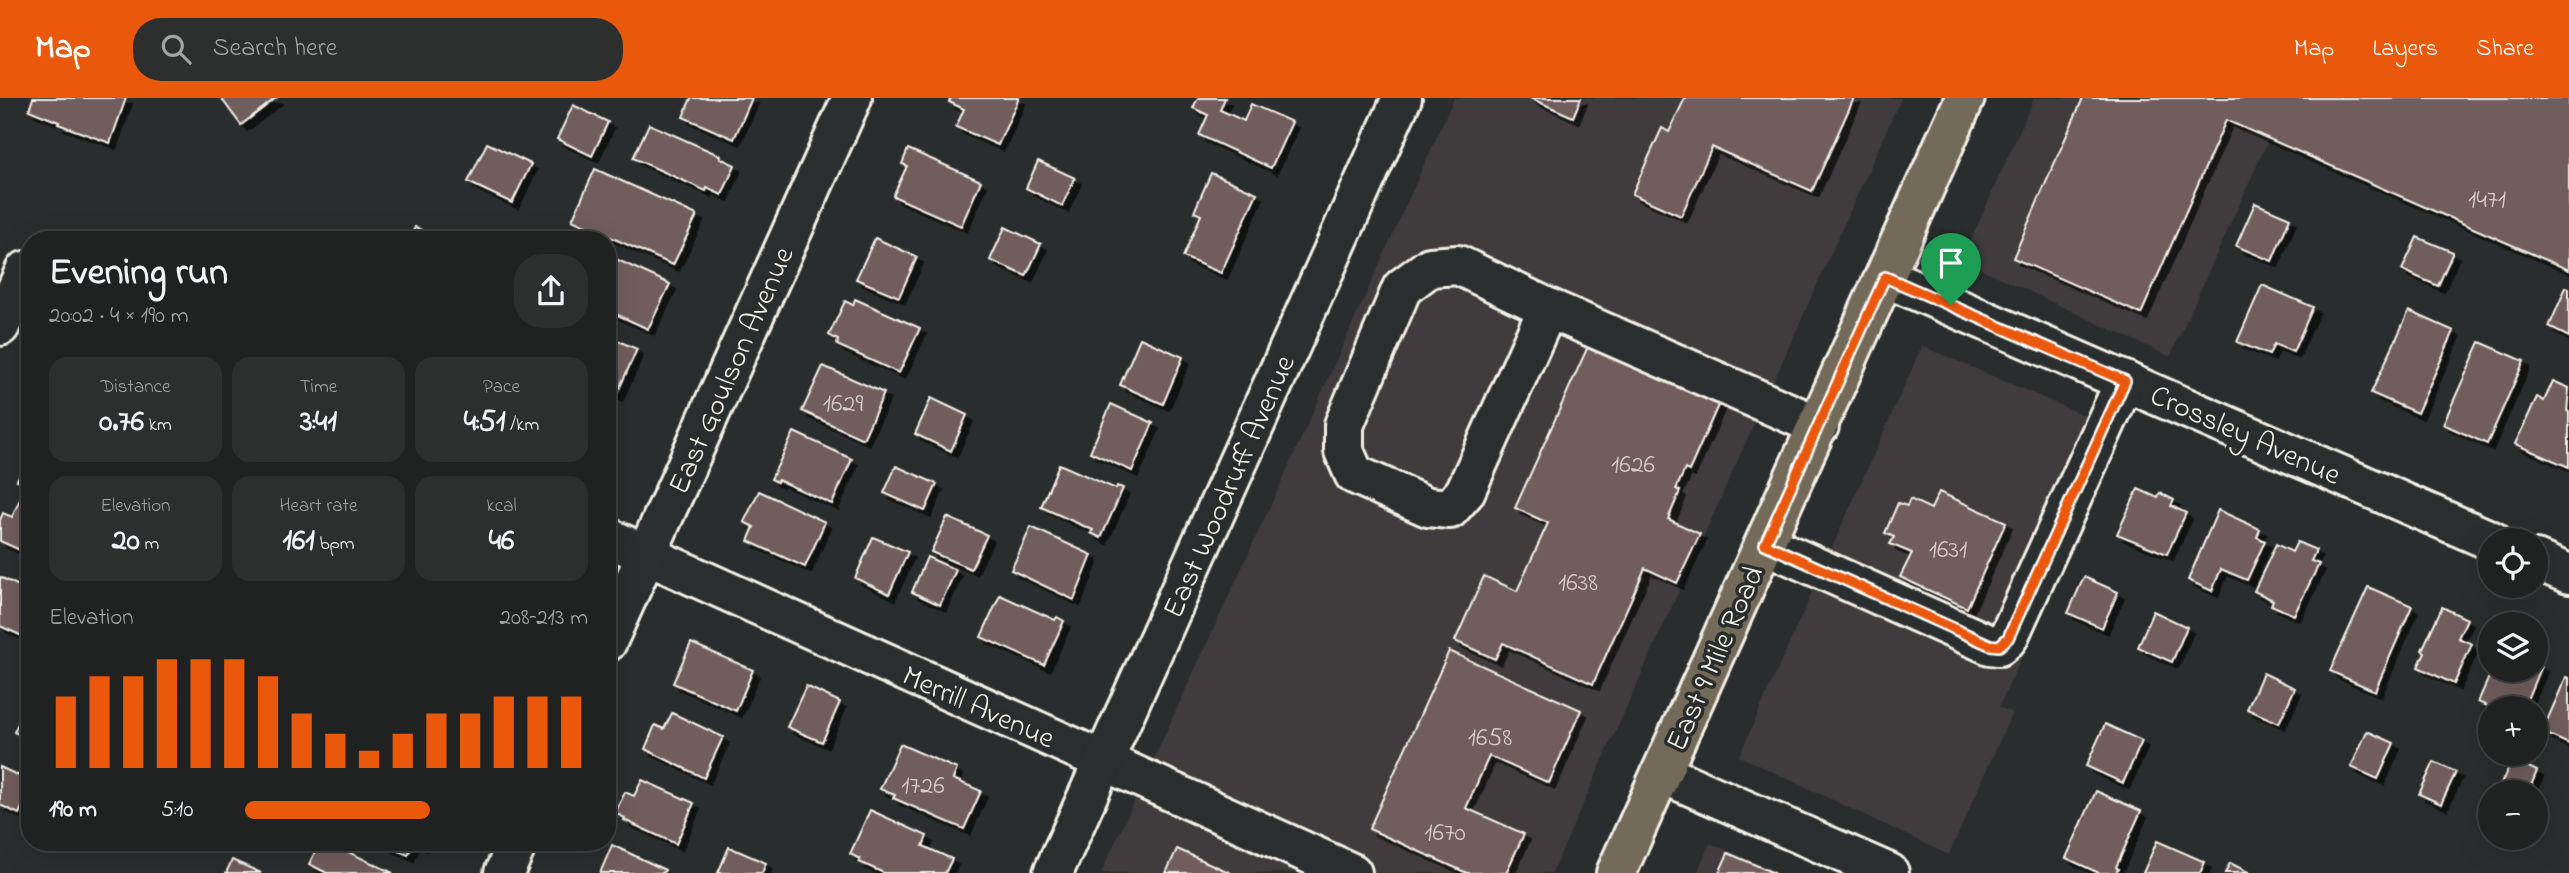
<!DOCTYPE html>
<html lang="en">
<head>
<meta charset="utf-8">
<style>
  :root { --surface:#202222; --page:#2d2f2f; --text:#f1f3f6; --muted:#a2a4a5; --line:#3d3f40; --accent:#ea580c }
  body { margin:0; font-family:"Indie Flower",sans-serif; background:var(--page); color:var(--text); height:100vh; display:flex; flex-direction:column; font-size:26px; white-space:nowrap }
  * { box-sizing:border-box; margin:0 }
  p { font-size:23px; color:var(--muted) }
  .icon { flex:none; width:38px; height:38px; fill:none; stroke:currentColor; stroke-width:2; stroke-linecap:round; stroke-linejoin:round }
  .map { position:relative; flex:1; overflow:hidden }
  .sheet { position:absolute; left:21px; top:133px; width:595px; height:620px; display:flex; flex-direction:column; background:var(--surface); border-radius:28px; box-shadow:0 7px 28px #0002,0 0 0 2px var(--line) }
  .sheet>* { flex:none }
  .tools { position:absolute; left:2478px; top:430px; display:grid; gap:14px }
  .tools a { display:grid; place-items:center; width:70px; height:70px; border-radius:50%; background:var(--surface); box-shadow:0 7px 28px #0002,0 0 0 2px var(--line); font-size:35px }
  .pin { position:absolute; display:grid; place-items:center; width:60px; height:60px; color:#fff; margin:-72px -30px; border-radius:50% 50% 50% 0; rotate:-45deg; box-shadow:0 0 7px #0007 }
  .pin .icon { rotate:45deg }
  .round { display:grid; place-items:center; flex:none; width:74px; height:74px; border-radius:28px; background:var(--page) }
  .headline { display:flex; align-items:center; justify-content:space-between; height:119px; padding:0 28px }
  h1 { font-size:38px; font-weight:700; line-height:52px }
  .figures { display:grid; grid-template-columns:repeat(3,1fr); gap:10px; height:119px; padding:7px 28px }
  .figures div { display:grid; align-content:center; border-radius:18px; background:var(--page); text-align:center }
  .figures b { font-size:30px; font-weight:700 }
  .figures small { font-size:19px; font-weight:400 }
  .figures p { font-size:19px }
  .chart { height:196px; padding:14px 28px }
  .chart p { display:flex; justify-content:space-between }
  .chart svg { width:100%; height:126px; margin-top:7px; stroke:var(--accent); stroke-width:6 }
  ul { padding:0 28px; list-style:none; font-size:23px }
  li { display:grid; grid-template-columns:112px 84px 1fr; align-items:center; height:52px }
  li i { height:18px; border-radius:9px; background:var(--accent) }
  header { display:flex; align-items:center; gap:42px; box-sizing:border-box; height:98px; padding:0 35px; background:var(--accent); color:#fff }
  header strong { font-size:33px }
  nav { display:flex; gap:38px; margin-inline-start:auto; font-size:24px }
  .search { width:490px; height:63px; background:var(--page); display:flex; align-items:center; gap:18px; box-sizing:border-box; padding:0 24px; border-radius:28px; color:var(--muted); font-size:26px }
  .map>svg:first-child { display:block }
  .built { fill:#3f3b3c }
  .building { fill:#6f5d5c; stroke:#f4f1e8; stroke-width:2; filter:url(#shadow) }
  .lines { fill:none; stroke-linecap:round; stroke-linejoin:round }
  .minor-casing { stroke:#f4f1e8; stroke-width:44 }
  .major-casing { stroke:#f4f1e8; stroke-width:44 }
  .minor { stroke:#2a2d2e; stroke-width:38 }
  .major { stroke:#736b5a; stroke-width:38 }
  .route-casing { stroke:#fff; stroke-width:14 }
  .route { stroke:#ea580c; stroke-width:9 }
  .labels { text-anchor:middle; stroke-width:7; stroke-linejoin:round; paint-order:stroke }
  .number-label { font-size:26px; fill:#d3ccc5 }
  .street-label { font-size:30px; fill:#f4f1e8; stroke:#2a2d2e }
</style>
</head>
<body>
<header>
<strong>Map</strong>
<div class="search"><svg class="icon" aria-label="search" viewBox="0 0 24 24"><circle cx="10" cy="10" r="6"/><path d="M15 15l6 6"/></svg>Search here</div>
<nav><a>Map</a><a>Layers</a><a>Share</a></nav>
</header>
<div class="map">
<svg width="2569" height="775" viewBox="0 0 2569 775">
  <defs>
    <filter id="shadow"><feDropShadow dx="6" dy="6" stdDeviation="0" flood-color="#0009"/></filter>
  </defs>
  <rect width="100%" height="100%" fill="#2a2d2e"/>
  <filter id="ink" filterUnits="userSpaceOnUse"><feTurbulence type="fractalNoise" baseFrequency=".0143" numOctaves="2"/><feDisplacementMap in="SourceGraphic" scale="14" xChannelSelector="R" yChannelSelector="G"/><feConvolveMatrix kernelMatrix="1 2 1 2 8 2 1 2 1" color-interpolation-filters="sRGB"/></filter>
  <g filter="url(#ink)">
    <g class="built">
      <polygon points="1454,0 1901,0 1552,775 1101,775 1286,374"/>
      <polygon points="2034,0 2569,0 2569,172 2269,41 2170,259 1962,162"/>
      <polygon points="1922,248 2123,334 1999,609 2012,615 1949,757 1739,658"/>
      <polygon points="1710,745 1778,775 1697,775"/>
    </g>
    <g class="building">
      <polygon points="33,0 126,0 110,45 58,26 59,24 29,12"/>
      <polygon points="221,0 276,0 241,27"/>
      <polygon points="691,0 752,0 734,41 683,19"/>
      <polygon points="951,0 1019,0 998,47 956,29 964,11 949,4"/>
      <polygon points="1198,0 1225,0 1220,12 1244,23 1251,6 1292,24 1271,70 1199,37 1208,17 1193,10"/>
      <polygon points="1530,0 1581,0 1573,19"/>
      <polygon points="1685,0 1854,0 1812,93 1712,49 1681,118 1632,96 1662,30 1669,34"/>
      <polygon points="2083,0 2569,0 2569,172 2226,22 2141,216 2013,160"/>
      <polygon points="573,7 608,24 592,58 557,41"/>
      <polygon points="649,26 721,58 720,60 735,67 722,97 707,90 706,93 633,60"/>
      <polygon points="487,45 531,66 512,105 468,84"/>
      <polygon points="908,51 981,83 961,128 893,98 907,68 902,66"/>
      <polygon points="1038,63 1075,80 1062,108 1026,90"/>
      <polygon points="595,71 697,117 673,167 572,122"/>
      <polygon points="1211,75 1257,95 1221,175 1183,159 1201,117 1194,114"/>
      <polygon points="2255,105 2290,120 2272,163 2236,148"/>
      <polygon points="415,129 442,142 409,142"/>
      <polygon points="1005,129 1041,146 1026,178 990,162"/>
      <polygon points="2417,139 2453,154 2438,188 2402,172"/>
      <polygon points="875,140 917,159 899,199 856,181"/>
      <polygon points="607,157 670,186 648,231 607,212"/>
      <polygon points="2262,187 2313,209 2293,254 2274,246 2269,257 2237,244"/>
      <polygon points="2566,189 2569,190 2569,239 2549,229"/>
      <polygon points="855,201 920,230 899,275 837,247 838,242 829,237 845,203 853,207"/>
      <polygon points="2409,213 2454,233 2417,315 2371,295"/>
      <polygon points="607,238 637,251 616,298 607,294"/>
      <polygon points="1140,240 1183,259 1163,306 1120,287"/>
      <polygon points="2480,244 2524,263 2487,346 2443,326"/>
      <polygon points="1589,246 1719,305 1689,373 1685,371 1676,391 1680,393 1668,421 1700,436 1677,485 1645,470 1593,586 1503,545 1495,561 1455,543 1484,478 1517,493 1548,425 1515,410"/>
      <polygon points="823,268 884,295 863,341 802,313"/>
      <polygon points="2553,283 2569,290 2567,313 2569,314 2569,369 2515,346 2537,299 2544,303"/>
      <polygon points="931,300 967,317 951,353 915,336"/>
      <polygon points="1111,306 1153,325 1132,373 1090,354"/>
      <polygon points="794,334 852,361 832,406 778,382 777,384 771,381"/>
      <polygon points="30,354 30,454 29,456 0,443 0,422 3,415 12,419 27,386 17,382"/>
      <polygon points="1059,366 1116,391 1117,388 1123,390 1101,440 1091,435 1093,432 1041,409"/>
      <polygon points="896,368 937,386 925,413 884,395"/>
      <polygon points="2138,391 2158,400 2160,395 2174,402 2171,408 2186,415 2167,456 2117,436"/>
      <polygon points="759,393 825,424 805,469 748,443 754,429 744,424"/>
      <polygon points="1939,394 2006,424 1967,510 1900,479 1912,455 1890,446 1894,439 1885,435 1898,405 1907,408 1910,401 1931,411"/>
      <polygon points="2218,412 2260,431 2257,439 2265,443 2247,482 2221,471 2212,493 2188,482"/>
      <polygon points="947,419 987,437 971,471 931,454"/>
      <polygon points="1031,429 1092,457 1074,502 1011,472"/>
      <polygon points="873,439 908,454 889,496 855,480"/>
      <polygon points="2297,444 2316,452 2311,463 2319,466 2294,517 2271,507 2273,502 2254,493 2276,446 2292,454"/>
      <polygon points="927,459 956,472 940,507 912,494"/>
      <polygon points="0,479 30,493 29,541 0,528"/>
      <polygon points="2084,479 2118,494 2102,530 2068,515"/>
      <polygon points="2368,489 2412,508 2375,593 2330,573"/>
      <polygon points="1000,497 1055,522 1057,519 1064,523 1044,567 981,539"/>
      <polygon points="2442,509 2467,521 2458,540 2472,546 2454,586 2418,569 2425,554 2422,552"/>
      <polygon points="2153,513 2187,529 2172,564 2138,549"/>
      <polygon points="691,545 753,572 736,613 673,585"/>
      <polygon points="1449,553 1581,612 1549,685 1489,658 1466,710 1524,736 1506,775 1467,775 1369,731"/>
      <polygon points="2536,565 2541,568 2523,611 2494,611 2478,604 2492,572 2536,572"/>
      <polygon points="2263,575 2295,590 2279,625 2247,611"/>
      <polygon points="2566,579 2569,580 2569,646 2542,634"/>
      <polygon points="806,588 840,604 822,644 787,629"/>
      <polygon points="28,604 30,605 30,642 14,634"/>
      <polygon points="672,615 723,639 704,680 645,651 655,627 664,631"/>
      <polygon points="2105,626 2142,643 2123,685 2086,668"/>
      <polygon points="2367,633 2394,645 2378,681 2351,669"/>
      <polygon points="900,646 957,671 953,681 981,693 964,731 893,700 895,697 880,691"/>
      <polygon points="2512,661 2537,673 2528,695 2497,695"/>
      <polygon points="2434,664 2456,674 2441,706 2419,696"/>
      <polygon points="0,669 30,683 30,692 19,716 0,707"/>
      <polygon points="642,682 694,705 676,746 624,722 625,720 615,715 625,694 634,698"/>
      <polygon points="2096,693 2141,713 2116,769 2118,771 2116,775 2099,775 2066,760"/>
      <polygon points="870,712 927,738 923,748 952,761 945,775 884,775 859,764 860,761 850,756"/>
      <polygon points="2157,743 2205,764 2200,775 2143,775"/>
      <polygon points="379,744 422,744 421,747 414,744 408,757"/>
      <polygon points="319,746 336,754 338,749 393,775 327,775 309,766"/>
      <polygon points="612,747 665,772 663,775 600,775"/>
      <polygon points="729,749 766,765 762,775 718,775"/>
      <polygon points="1177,751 1231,775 1166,775"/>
      <polygon points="1728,755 1774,775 1719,775"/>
      <polygon points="232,762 261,775 226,775"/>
      <polygon points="2230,765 2250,775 2225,775"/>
    </g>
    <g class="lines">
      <g class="minor-casing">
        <g id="minor">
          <polyline points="1885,179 2492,443"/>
          <polyline points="1548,210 1465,394 1450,411 1428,409 1354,376 1344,353 1344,327 1402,190 1430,169 1458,167 1548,210 1819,328"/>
          <polyline points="0,228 25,173"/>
          <polyline points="607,439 1352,775"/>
          <polyline points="1765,446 1990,547 1999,548 2008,540 2125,283"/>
          <polyline points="2536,462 2569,476"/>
          <polyline points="607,544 852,0"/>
          <polyline points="1661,675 1889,775"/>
          <polyline points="504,775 518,744"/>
          <polyline points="1053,775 1402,0"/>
        </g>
      </g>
      <g class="major-casing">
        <polyline id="major" points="1616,775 1965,0"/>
      </g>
      <use href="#minor" class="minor"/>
      <use href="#major" class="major"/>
    </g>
  </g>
  <g class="lines" filter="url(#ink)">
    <g class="route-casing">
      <polygon id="route" points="1885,179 2125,283 2008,540 1999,548 1990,547 1765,446"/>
    </g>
    <use href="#route" class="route"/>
  </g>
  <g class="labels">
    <g class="number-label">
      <text x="2487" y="109">1471</text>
      <text x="843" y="313">1629</text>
      <text x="1633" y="374">1626</text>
      <text x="1948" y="459">1631</text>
      <text x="1578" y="492">1638</text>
      <text x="1490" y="647">1658</text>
      <text x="923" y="695">1726</text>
      <text x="1445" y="742">1670</text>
    </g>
    <g class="street-label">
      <text transform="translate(730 272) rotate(-66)" y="10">East Goulson Avenue</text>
      <text transform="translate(2246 336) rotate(24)" y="10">Crossley Avenue</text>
      <text transform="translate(1228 388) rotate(-66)" y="10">East Woodruff Avenue</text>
      <text transform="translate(1714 560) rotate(-66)" y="10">East 9 Mile Road</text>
      <text transform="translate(979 608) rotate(24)" y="10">Merrill Avenue</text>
    </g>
  </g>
</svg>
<div class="tools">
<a><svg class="icon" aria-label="locate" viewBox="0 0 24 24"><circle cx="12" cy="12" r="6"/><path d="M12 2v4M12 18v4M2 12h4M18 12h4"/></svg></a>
<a><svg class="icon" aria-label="layers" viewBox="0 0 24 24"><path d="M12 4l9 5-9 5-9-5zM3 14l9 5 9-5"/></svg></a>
<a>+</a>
<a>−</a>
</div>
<div class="pin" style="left:1951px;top:207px;background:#1e9e55"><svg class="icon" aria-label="arrive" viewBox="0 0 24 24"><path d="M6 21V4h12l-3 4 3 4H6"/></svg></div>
<section class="sheet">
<div class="headline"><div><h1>Evening run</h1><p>20:02 · 4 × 190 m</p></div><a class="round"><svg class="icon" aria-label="share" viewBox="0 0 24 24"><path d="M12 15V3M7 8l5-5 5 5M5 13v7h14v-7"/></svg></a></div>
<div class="figures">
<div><p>Distance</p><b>0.76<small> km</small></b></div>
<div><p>Time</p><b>3:41</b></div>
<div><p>Pace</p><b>4:51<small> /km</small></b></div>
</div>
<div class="figures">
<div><p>Elevation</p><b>20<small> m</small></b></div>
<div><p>Heart rate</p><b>161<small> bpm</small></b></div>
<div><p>kcal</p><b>46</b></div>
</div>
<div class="chart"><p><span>Elevation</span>208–213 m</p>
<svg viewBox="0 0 160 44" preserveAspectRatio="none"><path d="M5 44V19M15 44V12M25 44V12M35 44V6M45 44V6M55 44V6M65 44V12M75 44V25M85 44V32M95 44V38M105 44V32M115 44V25M125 44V25M135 44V19M145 44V19M155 44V19"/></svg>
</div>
<ul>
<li><b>190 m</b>5:10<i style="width:54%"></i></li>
</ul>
</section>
</div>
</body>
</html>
